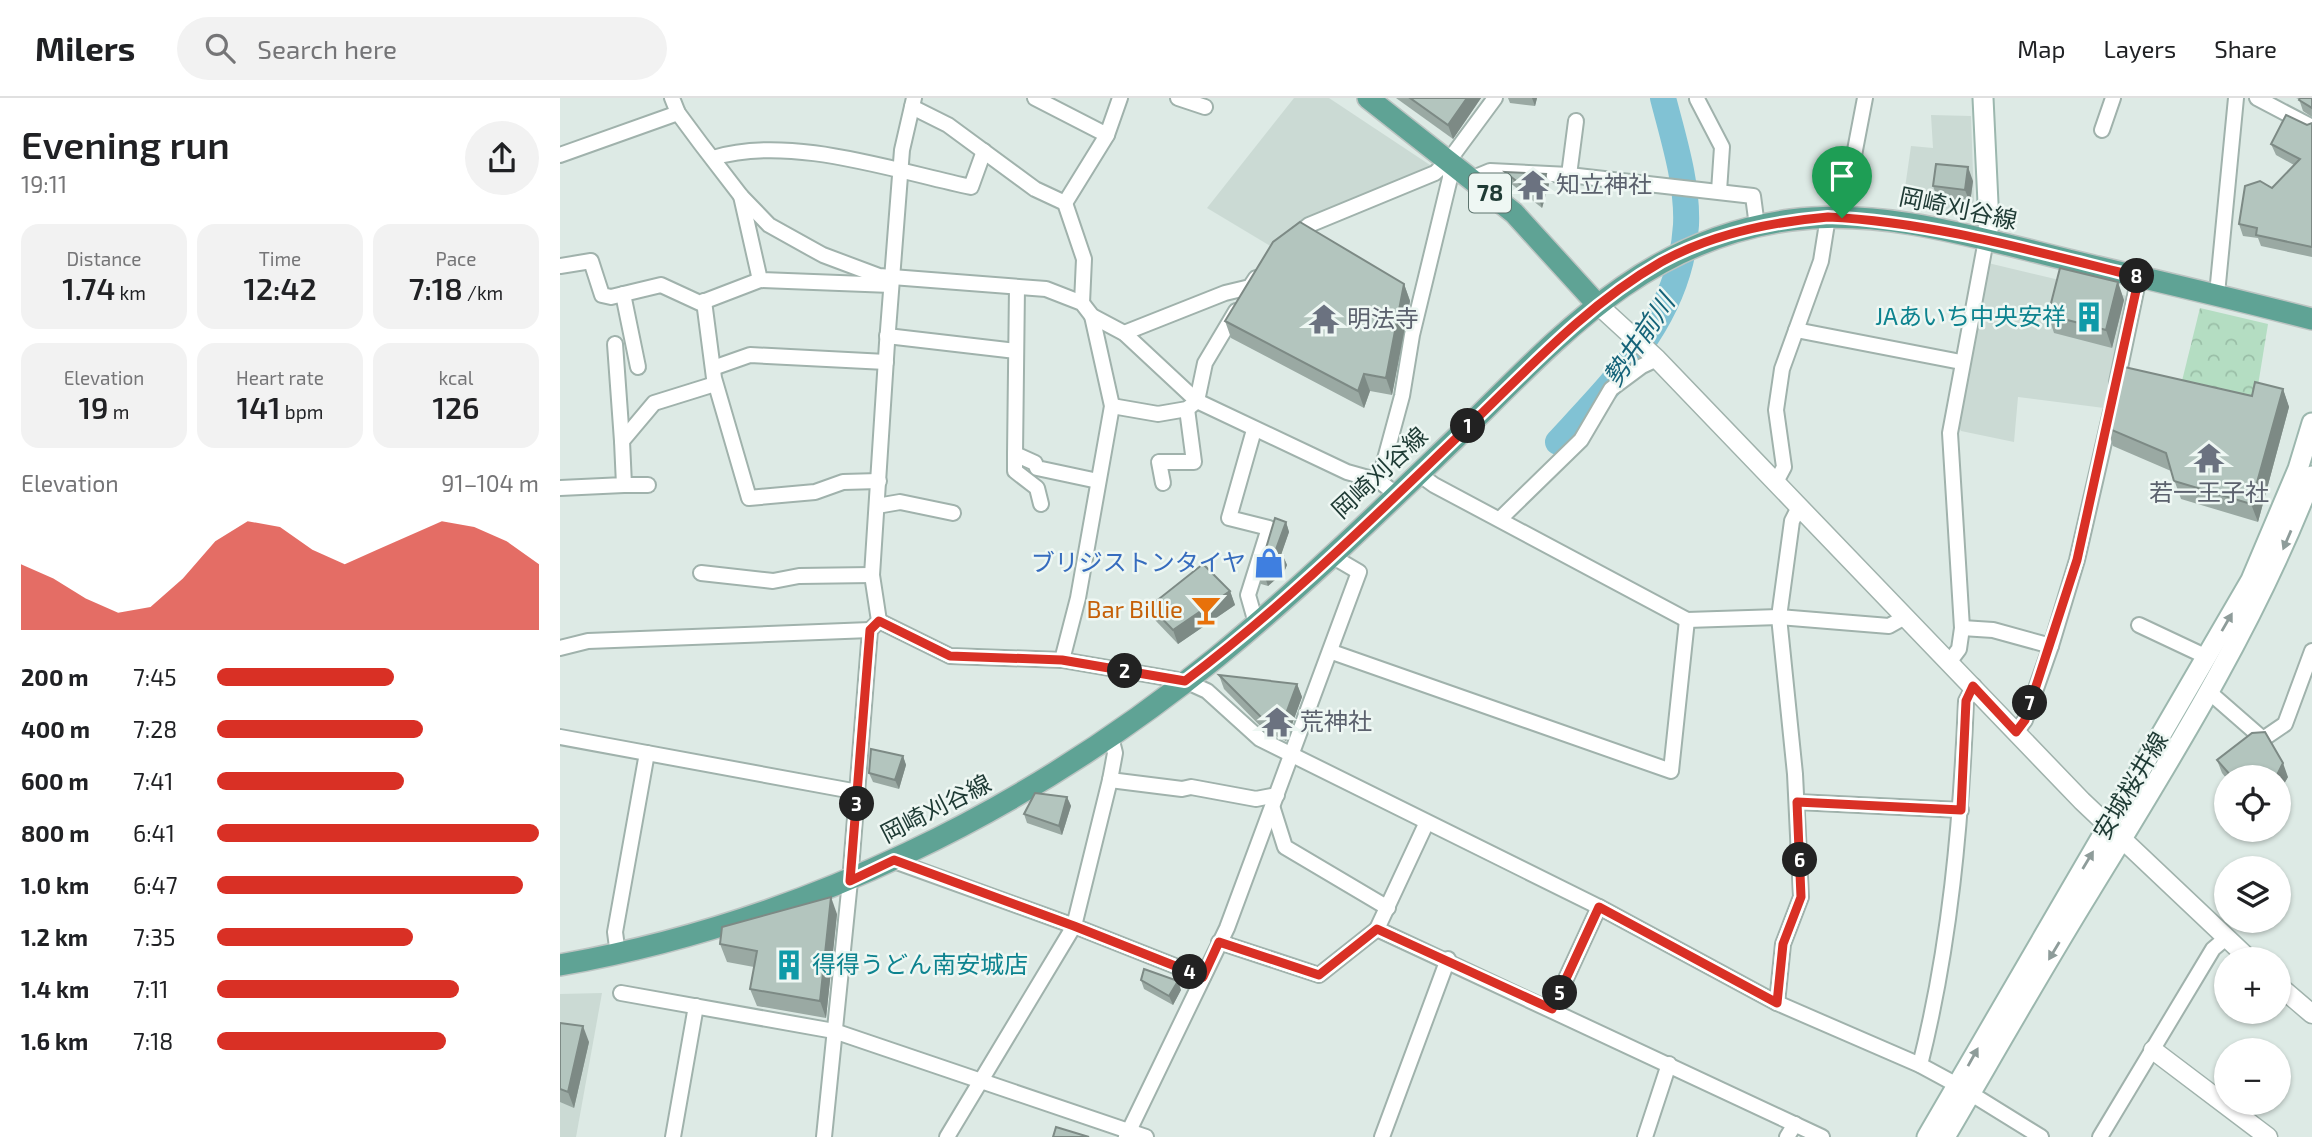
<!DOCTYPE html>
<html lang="en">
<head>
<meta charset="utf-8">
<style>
  :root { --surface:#fff; --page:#f2f2f2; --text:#202124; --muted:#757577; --line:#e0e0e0; --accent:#d93025 }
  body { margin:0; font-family:"Exo 2","Noto Sans JP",sans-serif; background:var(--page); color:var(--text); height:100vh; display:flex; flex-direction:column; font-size:26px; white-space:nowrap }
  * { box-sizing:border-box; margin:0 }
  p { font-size:23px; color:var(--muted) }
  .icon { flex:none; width:38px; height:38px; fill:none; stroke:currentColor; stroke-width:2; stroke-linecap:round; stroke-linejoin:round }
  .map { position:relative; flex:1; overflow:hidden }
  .sheet { display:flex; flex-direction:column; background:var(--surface); width:560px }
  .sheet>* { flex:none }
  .controls { position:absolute; left:1654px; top:667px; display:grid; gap:14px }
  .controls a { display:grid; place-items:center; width:77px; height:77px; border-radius:50%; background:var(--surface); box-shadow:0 2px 5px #0004; font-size:35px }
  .pin { position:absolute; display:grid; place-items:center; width:60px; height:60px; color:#fff; margin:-72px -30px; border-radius:50% 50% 50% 0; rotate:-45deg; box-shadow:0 0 7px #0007 }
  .pin .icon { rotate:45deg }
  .km { position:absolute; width:35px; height:35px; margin:-18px; border-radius:50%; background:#222; color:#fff; font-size:19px; line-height:35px; text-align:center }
  .round { display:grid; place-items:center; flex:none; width:74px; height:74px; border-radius:37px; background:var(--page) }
  .overview { display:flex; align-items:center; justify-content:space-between; height:119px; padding:0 21px }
  h1 { font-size:38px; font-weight:600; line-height:52px }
  .figures { display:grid; grid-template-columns:repeat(3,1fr); gap:10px; height:119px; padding:7px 21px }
  .figures div { display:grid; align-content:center; border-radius:18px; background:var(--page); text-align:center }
  .figures b { font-size:30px; font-weight:600 }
  .figures small { font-size:19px; font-weight:400 }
  .figures p { font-size:19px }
  .chart { height:196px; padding:14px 21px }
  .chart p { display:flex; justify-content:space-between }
  .chart svg { width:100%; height:126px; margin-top:7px; fill:var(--accent); opacity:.7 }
  ul { padding:0 21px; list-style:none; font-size:23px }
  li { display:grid; grid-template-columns:112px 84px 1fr; align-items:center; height:52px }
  li i { height:18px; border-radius:9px; background:var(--accent) }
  header { display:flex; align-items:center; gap:42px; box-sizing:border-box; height:98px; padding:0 35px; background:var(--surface); border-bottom:2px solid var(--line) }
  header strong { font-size:33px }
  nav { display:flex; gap:38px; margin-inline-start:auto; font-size:24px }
  .search { width:490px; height:63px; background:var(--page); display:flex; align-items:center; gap:18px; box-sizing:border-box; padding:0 24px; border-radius:38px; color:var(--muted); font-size:26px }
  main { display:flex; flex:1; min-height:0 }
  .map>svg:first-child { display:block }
  .built { fill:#cbdad4 }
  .park { fill:url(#park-crowns) }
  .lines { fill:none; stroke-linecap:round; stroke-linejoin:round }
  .river { stroke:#81c2d4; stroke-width:26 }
  .minor-casing { stroke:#a0b2ac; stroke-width:18 }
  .tertiary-casing { stroke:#a0b2ac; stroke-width:21 }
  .secondary-casing { stroke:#9cb7ae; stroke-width:23 }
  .primary-casing { stroke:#bcc4c2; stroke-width:24 }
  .minor { stroke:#fff; stroke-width:14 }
  .tertiary { stroke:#fff; stroke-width:18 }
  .secondary { stroke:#fff; stroke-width:19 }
  .primary { stroke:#5fa395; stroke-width:21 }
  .wall { fill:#9aa9a3 }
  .shaded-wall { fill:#7d8a85 }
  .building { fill:#b3c5be; stroke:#7d8a85; stroke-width:2 }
  .oneway { fill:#8e9c9a }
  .route-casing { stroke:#fff; stroke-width:14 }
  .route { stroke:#d93025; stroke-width:9 }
  .labels { text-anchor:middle; stroke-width:5; stroke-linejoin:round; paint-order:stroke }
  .shield { fill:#eef7f3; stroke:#5c736d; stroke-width:2 }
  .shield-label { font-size:23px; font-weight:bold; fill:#1e3a34 }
  .worship-label { font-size:24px; fill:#5b616d; stroke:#eef7f3; text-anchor:start }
  .street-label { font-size:24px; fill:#1e3a34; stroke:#eef7f3 }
  .culture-label { font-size:24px; fill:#0d838f; stroke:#eef7f3; text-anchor:end }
  .shop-label { font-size:24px; fill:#366cbe; stroke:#eef7f3; text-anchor:end }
  .food-label { font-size:24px; fill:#c56008; stroke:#eef7f3; text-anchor:end }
  .water-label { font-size:26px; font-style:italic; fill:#156379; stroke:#eef7f3 }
</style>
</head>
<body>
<header>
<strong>Milers</strong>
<div class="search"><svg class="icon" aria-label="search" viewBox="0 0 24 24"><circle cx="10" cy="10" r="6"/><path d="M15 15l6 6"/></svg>Search here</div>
<nav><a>Map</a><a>Layers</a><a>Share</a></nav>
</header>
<main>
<section class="sheet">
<div class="overview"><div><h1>Evening run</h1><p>19:11</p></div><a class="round"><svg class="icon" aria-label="share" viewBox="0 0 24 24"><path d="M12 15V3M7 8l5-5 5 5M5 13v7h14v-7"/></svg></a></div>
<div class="figures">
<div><p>Distance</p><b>1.74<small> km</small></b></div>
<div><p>Time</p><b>12:42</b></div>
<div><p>Pace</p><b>7:18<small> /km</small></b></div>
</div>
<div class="figures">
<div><p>Elevation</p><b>19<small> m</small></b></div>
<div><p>Heart rate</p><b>141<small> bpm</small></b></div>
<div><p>kcal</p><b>126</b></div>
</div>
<div class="chart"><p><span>Elevation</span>91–104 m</p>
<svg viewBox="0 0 160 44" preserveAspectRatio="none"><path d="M0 44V21L10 26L20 33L30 38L40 36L50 26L60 13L70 6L80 8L90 16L100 21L110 16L120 11L130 6L140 8L150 13L160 21V44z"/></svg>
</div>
<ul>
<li><b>200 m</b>7:45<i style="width:55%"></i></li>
<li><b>400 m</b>7:28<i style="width:64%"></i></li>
<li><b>600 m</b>7:41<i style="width:58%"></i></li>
<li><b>800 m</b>6:41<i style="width:100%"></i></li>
<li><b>1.0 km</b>6:47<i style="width:95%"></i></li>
<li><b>1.2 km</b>7:35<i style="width:61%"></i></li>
<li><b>1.4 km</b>7:11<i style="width:75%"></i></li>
<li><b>1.6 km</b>7:18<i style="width:71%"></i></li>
</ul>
</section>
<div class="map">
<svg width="1752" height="1039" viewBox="0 0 1752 1039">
  <defs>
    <pattern id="park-crowns" width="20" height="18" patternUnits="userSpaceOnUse" patternTransform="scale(1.75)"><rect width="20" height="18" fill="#b4ddc2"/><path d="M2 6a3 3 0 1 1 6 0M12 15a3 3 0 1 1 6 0" fill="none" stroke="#9abea7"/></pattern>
  </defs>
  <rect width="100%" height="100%" fill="#ddeae5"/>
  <g class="built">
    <polygon points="734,0 769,0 873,69 712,149 647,110"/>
    <polygon points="1371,17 1411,18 1414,103 1407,114 1390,117 1343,104 1351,48 1373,50"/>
    <polygon points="1428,165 1567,198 1544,310 1458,299 1454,344 1401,333 1397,326"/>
    <polygon points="42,895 16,1039 0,1039 0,896"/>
  </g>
  <polygon class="park" points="1640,210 1708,226 1694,312 1619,295"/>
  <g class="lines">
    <path class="river" d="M998,344C1056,281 1121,218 1126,127C1128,86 1113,39 1103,0"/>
    <g class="minor-casing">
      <g id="minor">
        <polyline points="112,0 118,15 141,46 181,98 209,127 263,157 319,178 486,191 522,205 532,218 564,235 637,303 787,374 819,383 836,396"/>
        <polyline points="475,0 547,37 560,0"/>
        <polyline points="618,0 645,9"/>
        <polyline points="1697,0 1752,29"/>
        <polyline points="1137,1 1162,49 1159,93"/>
        <polyline points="352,9 388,27 475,91 505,105 524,161 522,205"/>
        <polyline points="1542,32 1553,0"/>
        <polyline points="0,57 118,15"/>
        <path d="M153,60C229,36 335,73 411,89L424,53"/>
        <polyline points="1009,77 1016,23"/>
        <polyline points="913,80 930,73 1009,77 1193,98 1197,128"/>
        <polyline points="181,98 200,182 331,187"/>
        <polyline points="505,105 547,37"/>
        <polyline points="1282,120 1305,0"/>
        <polyline points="733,140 749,127 875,75 890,61 935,0"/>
        <polyline points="0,168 31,163 42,197 51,199 101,187 140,205 200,182"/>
        <polyline points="457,189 455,356 475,365 477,370 538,383"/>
        <polyline points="63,196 78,269"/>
        <polyline points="1657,196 1676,0"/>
        <polyline points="144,203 154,280 189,400 255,394 283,384 319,383"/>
        <polyline points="1236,232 1401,264"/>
        <polyline points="564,235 665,195 690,189 696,180"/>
        <polyline points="327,238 456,253"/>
        <polyline points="55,246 62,343"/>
        <polyline points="153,270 190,257 326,264"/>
        <polyline points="1557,284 1579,179"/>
        <polyline points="552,308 598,316 627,311 637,303 645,265 676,213"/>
        <polyline points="694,332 669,420 709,430 688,497 696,525"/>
        <polyline points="455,356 455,373 477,390 481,406"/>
        <polyline points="859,376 874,387 1127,522 1219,519 1329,528 1345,519"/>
        <polyline points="819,383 842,298 852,237 890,80 890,61"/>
        <polyline points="1216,384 1224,369 1216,312 1222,271 1261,163 1268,119"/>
        <polyline points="603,385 599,364 634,364 627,311"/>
        <polyline points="60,387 88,387"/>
        <polyline points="0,390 64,387 62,343 94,305 155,286"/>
        <polyline points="317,408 340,404 393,415"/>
        <polyline points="940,421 1021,342 1051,291 1082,268 1097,261"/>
        <polyline points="141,475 213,483 239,478 312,477"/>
        <polyline points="319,523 390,558 502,562 625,583 647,593 700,641 1039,809 1217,905 1360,967 1397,987 1481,1039"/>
        <polyline points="1579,527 1647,559"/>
        <polyline points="1402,530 1433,532 1491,548"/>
        <polyline points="0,550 28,543 310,532"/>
        <polyline points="772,554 1111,673 1127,522"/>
        <polyline points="502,562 518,500 552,308 532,218"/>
        <polyline points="1390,563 1399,551 1402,530 1390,335 1426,142"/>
        <polyline points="1648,593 1703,641 1725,626 1752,553"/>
        <polyline points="1456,634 1465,622 1491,548 1517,462 1551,314"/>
        <polyline points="0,639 298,694"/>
        <polyline points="550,682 622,691 631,689 696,701 717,697"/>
        <polyline points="1237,704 1401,712"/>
        <polyline points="713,711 725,749 828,810"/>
        <polyline points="866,726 817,831 1262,1039"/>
        <polyline points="334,763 514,828 643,879"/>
        <polyline points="659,844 759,877 817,831"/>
        <polyline points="58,857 55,834 87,655"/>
        <polyline points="61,895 274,933 586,1039"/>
        <polyline points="1217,905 1223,846 1241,799 1235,676 1219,519 1232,423 1239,409"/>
        <polyline points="992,911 1039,809"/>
        <path d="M1360,967C1390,848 1401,726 1406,603L1414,588"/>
        <polyline points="113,1039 136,908"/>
        <polyline points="264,1039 290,783 310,532 319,523 312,477 327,245 342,52 354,0"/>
        <polyline points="387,1039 514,828 550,682 555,655 551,639"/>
        <polyline points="566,1039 667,830 799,474 770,457"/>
        <polyline points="822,1039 888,861"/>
        <polyline points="1085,1039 1109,966"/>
        <polyline points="1227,1039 1235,1026"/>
        <polyline points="1540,1039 1653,851 1666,840"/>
      </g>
    </g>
    <g class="tertiary-casing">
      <g id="tertiary">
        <polyline points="1036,205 1097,261 1522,703 1689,861"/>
        <polyline points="1718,887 1752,916"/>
        <polyline points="1593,952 1708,1039"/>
      </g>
    </g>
    <g class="secondary-casing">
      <g id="secondary">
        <polyline points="1423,0 1429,126 1426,142"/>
        <polyline points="1367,1039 1691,482 1738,371 1752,325"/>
        <path d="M1385,1039C1433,957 1480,874 1530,793C1612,659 1696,525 1752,378"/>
      </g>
    </g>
    <g class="primary-casing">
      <g id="primary">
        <polyline points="808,0 954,115 1036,205"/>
        <path d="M0,867C242,824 466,714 657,559C739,492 817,416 894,342C996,243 1080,142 1231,122C1324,110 1418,140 1508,162C1589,181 1671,200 1752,221"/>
      </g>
    </g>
    <use href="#minor" class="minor"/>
    <use href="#tertiary" class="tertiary"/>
    <use href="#secondary" class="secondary"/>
    <use href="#primary" class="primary"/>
  </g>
  <g class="wall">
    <polygon points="836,0 921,0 893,41"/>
    <polygon points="948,0 977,0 975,8 950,5"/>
    <polygon points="1736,0 1752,0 1752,19 1743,13 1739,1"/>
    <polygon points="1752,25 1752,159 1701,148 1698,140 1683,138 1679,126 1734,67 1716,57 1711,46"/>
    <polygon points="945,74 989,86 982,110 949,84"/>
    <polygon points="1413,83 1410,105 1378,102 1373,88"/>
    <polygon points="844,186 850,203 832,297 810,293 804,310 671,240 665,223"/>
    <polygon points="1564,202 1552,250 1494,235 1488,217"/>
    <polygon points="1723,291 1729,309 1698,424 1621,401 1611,373 1553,348 1547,330"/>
    <polygon points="726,424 729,434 721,456 723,458 727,467 724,474 708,488 701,486 698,477"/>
    <polygon points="670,493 675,507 618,546 595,522 590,508"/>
    <polygon points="659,577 737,586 742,599 726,643 705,633 664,591"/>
    <polygon points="343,658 346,667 339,691 313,684 309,675"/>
    <polygon points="1657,662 1728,679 1718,696 1718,679 1666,680 1662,675"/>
    <polygon points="507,699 511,708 502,737 467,725 464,716"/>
    <polygon points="277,816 266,920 197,908 190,891 194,869 167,864 160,846"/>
    <polygon points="581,882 621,892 613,907 584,891"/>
    <polygon points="0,925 29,944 14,1010 0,1004"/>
  </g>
  <g class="shaded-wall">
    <polygon points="907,0 921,0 893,41 888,27"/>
    <polygon points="972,0 977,0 975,8"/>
    <polygon points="1408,69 1413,83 1410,105 1405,92"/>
    <polygon points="986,76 989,86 982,110 979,101"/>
    <polygon points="1558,184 1564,202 1552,250 1546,232"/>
    <polygon points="844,186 850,203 832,297 826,280"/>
    <polygon points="804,276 810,293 804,310 798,293"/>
    <polygon points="1723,291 1729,309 1698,424 1691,406"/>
    <polygon points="726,424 729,434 719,463 715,454"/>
    <polygon points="723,458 727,467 724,474 708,488 705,479"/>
    <polygon points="670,493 675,507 618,546 613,532"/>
    <polygon points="737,586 742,599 726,643 721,629"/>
    <polygon points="343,658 346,667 339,691 335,682"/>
    <polygon points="1723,665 1728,679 1718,696 1718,679 1716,679"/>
    <polygon points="507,699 511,708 502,737 499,728"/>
    <polygon points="271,799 277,816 266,920 260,903"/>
    <polygon points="618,883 621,892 613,907 609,898"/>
    <polygon points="23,928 29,944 14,1010 8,994"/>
  </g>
  <g class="building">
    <polygon points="850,0 907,0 888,27"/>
    <polygon points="1740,0 1752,0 1752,10 1739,2"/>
    <polygon points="1726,17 1747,27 1752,25 1752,149 1696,137 1697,130 1679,126 1685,88 1700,83 1712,90 1740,61 1711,46"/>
    <polygon points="1376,66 1408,69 1405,92 1373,88"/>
    <polygon points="945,74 986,76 979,101"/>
    <polygon points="740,124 844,186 826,280 804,276 798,293 665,223 713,144"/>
    <polygon points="1500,170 1558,184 1546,232 1488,217"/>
    <polygon points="1560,268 1692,298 1695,284 1723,291 1691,406 1614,383 1606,355 1547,330"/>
    <polygon points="715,420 726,424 715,454 723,458 721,465 705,479 698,477"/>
    <polygon points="643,466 670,493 613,532 590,508"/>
    <polygon points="659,577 737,586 721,629 701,619"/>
    <polygon points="1705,634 1723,665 1716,679 1672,679 1657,662 1692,635"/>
    <polygon points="311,651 343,658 335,682 309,675"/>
    <polygon points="475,695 507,699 499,728 464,716"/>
    <polygon points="271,799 260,903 190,891 197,853 160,846 162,829"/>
    <polygon points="584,871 618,883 609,898 581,882"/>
    <polygon points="0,925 23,928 8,994 0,991"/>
    <polygon points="496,1029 529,1039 493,1039"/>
  </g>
  <defs><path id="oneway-solid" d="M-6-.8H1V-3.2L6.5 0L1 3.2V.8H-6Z" transform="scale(1.75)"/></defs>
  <g class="oneway">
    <use href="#oneway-solid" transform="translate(1727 442) rotate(113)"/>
    <use href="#oneway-solid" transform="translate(1667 524) rotate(-60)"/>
    <use href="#oneway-solid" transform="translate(1528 762) rotate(-59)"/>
    <use href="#oneway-solid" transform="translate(1494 853) rotate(121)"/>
    <use href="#oneway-solid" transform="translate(1413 959) rotate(-61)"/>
  </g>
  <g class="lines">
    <g class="route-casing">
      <path id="route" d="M1268,119C1373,124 1476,154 1579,179L1517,462L1465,622L1456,634L1413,588L1406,603L1401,712L1237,704L1241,799L1223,846L1217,905L1039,809L992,911L817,831L759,877L659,844L643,879L514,828L334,762L290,783L310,532L319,523L390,558L502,562L625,583C727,506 820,413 912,325C972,267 1028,206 1101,164C1152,136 1210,124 1268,119Z"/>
    </g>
    <use href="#route" class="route"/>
  </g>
  <defs>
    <g id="temple-bare" transform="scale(2.415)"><path d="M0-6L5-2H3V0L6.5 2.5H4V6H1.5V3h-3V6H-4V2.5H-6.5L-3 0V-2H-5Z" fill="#6b7280" stroke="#eef7f3" stroke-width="2.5" paint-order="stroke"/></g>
    <g id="building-bare" transform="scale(2.415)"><path d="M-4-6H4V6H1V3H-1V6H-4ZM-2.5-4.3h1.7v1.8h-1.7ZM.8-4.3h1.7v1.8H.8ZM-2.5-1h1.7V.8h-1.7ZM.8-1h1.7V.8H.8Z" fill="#0f9aa8" stroke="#eef7f3" stroke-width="2.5" paint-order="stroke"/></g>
    <g id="shop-bare" transform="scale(2.415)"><path d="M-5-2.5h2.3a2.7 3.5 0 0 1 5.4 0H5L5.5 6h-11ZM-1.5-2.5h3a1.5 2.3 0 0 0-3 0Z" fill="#3f7fe0" stroke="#eef7f3" stroke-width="2.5" paint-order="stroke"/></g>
    <g id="bar-bare" transform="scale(2.415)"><path d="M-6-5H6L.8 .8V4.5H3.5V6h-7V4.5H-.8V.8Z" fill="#e8710a" stroke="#eef7f3" stroke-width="2.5" paint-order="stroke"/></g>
  </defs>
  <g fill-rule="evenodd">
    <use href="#temple-bare" x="973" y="87"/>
    <use href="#building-bare" x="1529" y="219"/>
    <use href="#temple-bare" x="764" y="221"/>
    <use href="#temple-bare" x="1649" y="360"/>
    <use href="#shop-bare" x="709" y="465"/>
    <use href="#bar-bare" x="646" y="512"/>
    <use href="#temple-bare" x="717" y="624"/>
    <use href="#building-bare" x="229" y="867"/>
  </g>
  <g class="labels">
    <rect class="shield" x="909" y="75.5" width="42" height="39" rx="5"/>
    <g class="shield-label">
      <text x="930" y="103">78</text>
    </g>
    <g class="worship-label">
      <text x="996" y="95">知立神社</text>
      <text x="787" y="229">明法寺</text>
      <text x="1649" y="403" text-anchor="middle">若一王子社</text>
      <text x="740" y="632">荒神社</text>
    </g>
    <g class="street-label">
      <text transform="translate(1398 111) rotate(12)" y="8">岡崎刈谷線</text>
      <text transform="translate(820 375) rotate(-43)" y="8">岡崎刈谷線</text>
      <text transform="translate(1571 688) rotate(-59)" y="8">安城桜井線</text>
      <text transform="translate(376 711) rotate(-27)" y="8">岡崎刈谷線</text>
    </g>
    <g class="culture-label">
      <text x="1506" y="227">JAあいち中央安祥</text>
      <text x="252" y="875" text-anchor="start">得得うどん南安城店</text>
    </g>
    <g class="shop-label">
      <text x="686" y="473">ブリジストンタイヤ</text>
    </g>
    <g class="food-label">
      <text x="623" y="520">Bar Billie</text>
    </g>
    <g class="water-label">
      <text transform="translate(1079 242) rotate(-56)" y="9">勢井前川</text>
    </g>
  </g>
</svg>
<div class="controls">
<a><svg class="icon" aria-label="locate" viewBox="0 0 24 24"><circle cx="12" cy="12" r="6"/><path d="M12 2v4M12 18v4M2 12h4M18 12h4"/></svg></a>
<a><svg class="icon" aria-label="layers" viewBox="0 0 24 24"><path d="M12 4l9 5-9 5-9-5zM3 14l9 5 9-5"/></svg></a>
<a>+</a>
<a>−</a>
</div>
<div class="pin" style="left:1282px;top:120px;background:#1e9e55"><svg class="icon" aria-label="arrive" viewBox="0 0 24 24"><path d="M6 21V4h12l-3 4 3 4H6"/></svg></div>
<b class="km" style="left:908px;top:328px">1</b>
<b class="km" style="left:565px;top:573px">2</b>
<b class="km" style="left:297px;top:706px">3</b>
<b class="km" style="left:630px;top:874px">4</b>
<b class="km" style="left:1000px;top:895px">5</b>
<b class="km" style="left:1240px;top:762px">6</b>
<b class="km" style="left:1470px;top:605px">7</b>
<b class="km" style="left:1577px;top:178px">8</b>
</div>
</main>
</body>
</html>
